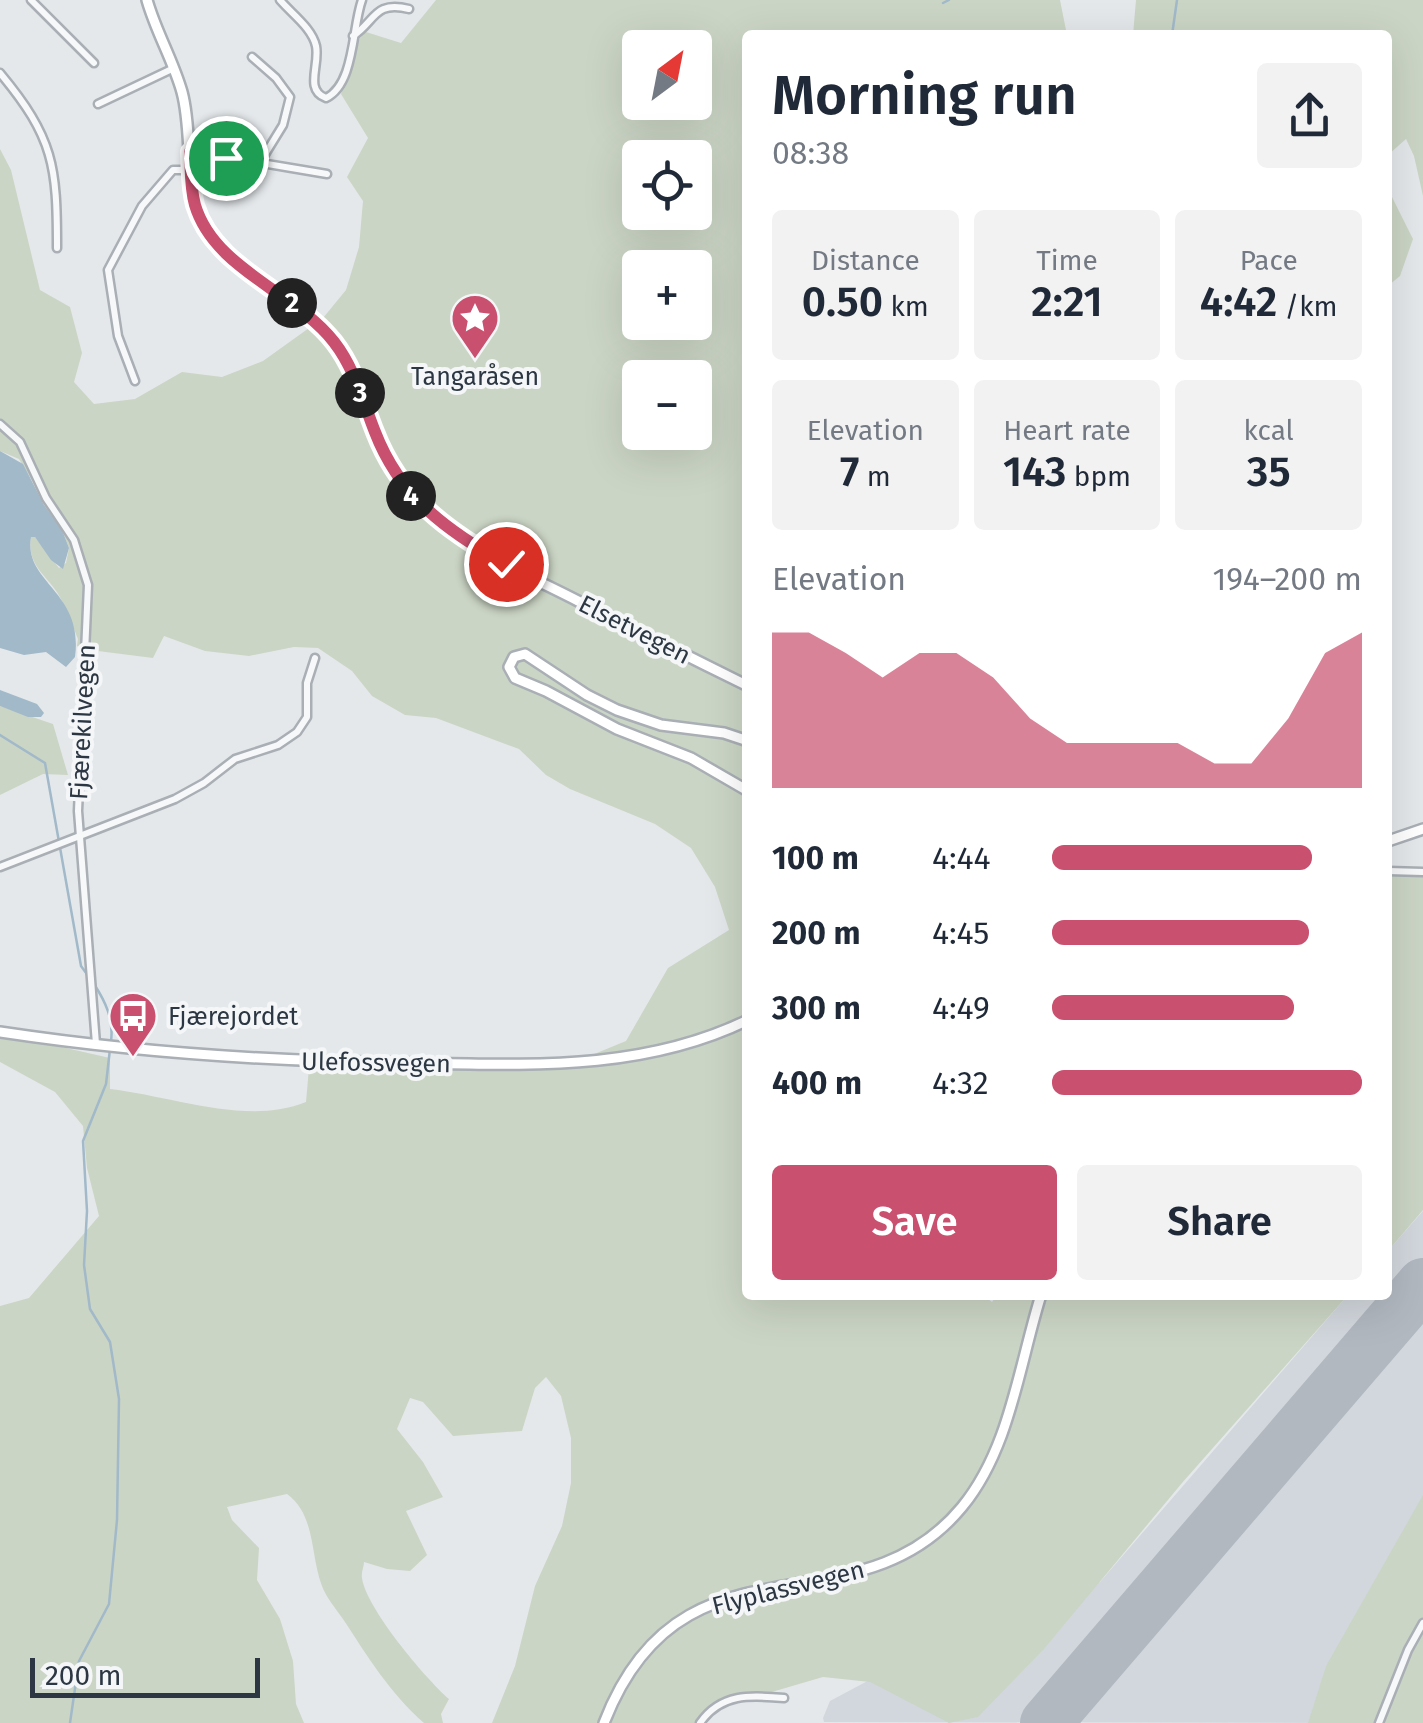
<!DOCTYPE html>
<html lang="en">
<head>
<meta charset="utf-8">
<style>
  :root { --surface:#fff; --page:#f2f2f3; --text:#1f2937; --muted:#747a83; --accent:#c9506f }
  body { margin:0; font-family:"Fira Sans",sans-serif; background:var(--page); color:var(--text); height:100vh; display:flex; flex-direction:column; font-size:38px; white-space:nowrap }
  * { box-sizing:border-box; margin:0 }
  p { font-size:32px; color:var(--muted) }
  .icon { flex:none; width:55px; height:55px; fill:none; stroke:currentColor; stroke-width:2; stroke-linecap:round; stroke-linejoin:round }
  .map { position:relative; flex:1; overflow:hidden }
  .details { position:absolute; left:742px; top:30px; width:650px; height:1270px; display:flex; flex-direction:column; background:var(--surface); border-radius:10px; box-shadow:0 10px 40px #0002 }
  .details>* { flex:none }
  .needle { width:65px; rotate:32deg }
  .fabs { position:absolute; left:622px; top:30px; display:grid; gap:20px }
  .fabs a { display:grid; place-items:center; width:90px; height:90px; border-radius:10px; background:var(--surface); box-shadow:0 10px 40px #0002; font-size:50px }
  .scale { position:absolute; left:30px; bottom:25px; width:230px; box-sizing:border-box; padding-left:10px; border:5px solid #2c3743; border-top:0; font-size:28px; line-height:35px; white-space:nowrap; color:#2c3743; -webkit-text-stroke:8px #f4f6f8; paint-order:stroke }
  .pin { position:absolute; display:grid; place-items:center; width:85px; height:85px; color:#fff; margin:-42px; border:5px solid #fff; border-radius:50%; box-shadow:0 2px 10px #0007 }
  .km { position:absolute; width:50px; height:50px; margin:-25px; border-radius:50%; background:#222; color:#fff; font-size:28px; line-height:50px; text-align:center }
  .round { display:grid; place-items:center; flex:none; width:105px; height:105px; border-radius:10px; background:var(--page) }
  .overview { display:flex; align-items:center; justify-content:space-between; height:170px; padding:0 30px }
  h1 { font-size:55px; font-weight:600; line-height:75px }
  .stats { display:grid; grid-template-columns:repeat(3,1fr); gap:15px; height:170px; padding:10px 30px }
  .stats div { display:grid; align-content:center; border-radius:10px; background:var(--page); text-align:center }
  .stats b { font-size:42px; font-weight:600 }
  .stats small { font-size:28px; font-weight:400 }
  .stats p { font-size:28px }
  .chart { height:280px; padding:20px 30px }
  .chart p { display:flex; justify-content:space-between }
  .chart svg { width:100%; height:180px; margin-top:10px; fill:var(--accent); opacity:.7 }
  .action { display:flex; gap:20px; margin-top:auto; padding:20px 30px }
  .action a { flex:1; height:115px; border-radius:10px; background:var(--accent); color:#fff; font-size:40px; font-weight:600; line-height:115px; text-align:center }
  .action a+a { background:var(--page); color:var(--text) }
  ul { padding:0 30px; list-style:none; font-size:32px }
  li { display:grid; grid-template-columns:160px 120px 1fr; align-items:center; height:75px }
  li i { height:25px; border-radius:12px; background:var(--accent) }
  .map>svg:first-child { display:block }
  .built { fill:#d2d7dd }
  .green { fill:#cbd5c5; fill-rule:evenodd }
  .water { fill:#a1b9c9 }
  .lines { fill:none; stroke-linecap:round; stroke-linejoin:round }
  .stream { stroke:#a1b9c9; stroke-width:2.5 }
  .runway { stroke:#b1b8c0; stroke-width:52 }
  .street-casing { stroke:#a9afb5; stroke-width:11 }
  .secondary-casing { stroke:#a9afb5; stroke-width:14 }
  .street { stroke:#f7f8f9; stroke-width:6 }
  .secondary { stroke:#fff; stroke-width:9 }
  .route-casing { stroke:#fff; stroke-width:20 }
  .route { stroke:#c9506f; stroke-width:12 }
  .labels { text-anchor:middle; stroke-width:8; stroke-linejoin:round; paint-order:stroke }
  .poi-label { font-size:25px; fill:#2c3743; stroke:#f4f6f8 }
  .street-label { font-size:25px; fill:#2c3743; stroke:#f4f6f8 }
</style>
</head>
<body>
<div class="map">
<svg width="1423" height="1723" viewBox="0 0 1423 1723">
  <rect width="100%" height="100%" fill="#e4e8eb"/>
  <polygon class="built" points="1423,1211 1423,1553 1338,1723 824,1722 823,1718 830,1701 892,1668 1100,1582 1348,1295 1388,1295 1388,1251"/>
  <g class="green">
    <path d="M436,0H1060L1067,35H748V1295H983L992,1302L997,1295H1348L1182,1483L1044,1649L978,1717L949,1723L870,1682L823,1677L765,1694L743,1692L715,1702L697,1723H492L515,1666L535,1586L562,1526L571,1483V1438L561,1396L546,1377L535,1388L522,1431L453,1436L423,1402L410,1398L397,1429L423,1462L443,1497L406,1511L427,1555L410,1571L387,1569L364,1562C364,1567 361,1572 362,1578C366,1608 425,1678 449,1699L441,1714L443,1723H424C389,1692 368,1657 343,1619C336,1609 326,1597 322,1586C310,1555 316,1515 287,1494L227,1507L232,1520L259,1548L257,1580L280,1619L293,1661L296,1704L304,1723H0V1306L29,1298L99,1216L87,1168L83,1126L55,1092L0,1062V1033L110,1058V1089C172,1096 247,1126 306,1102L309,1068L321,1057L543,1062L587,1057L626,1041L668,968L729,930L715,887L691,848L655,824L570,789L546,775L519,749L436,718L405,715L372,696L352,671L318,648L294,647L249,656L205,651L164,636L153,658L82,649L77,646L78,639C73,627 69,613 62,601C51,577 26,568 31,537H35L59,568L66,563L69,548L62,530L19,459L0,451V149L11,170L40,290L70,307L82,353L74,382L94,404L135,399L182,372L222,377L263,361L323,318L346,290L359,247L363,201L347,177L368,138L341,94C350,73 349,46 366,32L401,43ZM640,48H695V102H640ZM640,158H695V212H640ZM640,268H695V322H640ZM640,378H695V432H640Z"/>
    <polygon points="1136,0 1423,0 1423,196 1414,156 1406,139 1388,155 1388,35 1133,35"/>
    <polygon points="1388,189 1413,239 1400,276 1389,285"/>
    <polygon points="0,706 53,724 68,775 43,774 0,795"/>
    <polygon points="1388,875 1423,877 1423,1210 1388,1251"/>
    <polygon points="1423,1495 1423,1723 1308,1723 1326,1666"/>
  </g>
  <g class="water">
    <path d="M0,451L23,464L44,505L62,530L69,548L63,569L51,560L35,537H31C23,583 84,591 75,657L66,667L46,652L24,655L0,648Z"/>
    <polygon points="0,690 37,704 44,713 41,717 28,717 0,706"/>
  </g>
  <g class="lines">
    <g class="stream">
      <polyline points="943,3 949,0"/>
      <polyline points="1172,35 1177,0"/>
      <polyline points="0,735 45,763 81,966 89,977"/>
      <path d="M94,984C105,1001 114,1019 111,1041"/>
      <polyline points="70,1723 79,1661 109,1604 117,1520 119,1399 110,1342 90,1309 84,1265 87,1211 83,1141 106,1084 110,1049"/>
    </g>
    <polyline class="runway" points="1046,1723 1423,1284"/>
    <g class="street-casing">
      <g id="street">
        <polyline points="31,0 94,63"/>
        <path d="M280,0C292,14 312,28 316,46C320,65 304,90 326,98C355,84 352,27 362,0"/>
        <path d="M353,36C375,22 374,0 409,9"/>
        <polyline points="252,57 276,78 290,97 283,125 259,164"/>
        <path d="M0,73C54,138 57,166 57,248"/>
        <polyline points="98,104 174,68"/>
        <polyline points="190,151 327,174"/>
        <polyline points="135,381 118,336 108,270 142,206 173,170 191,170"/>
        <polyline points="0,424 20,442 46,498 74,540 88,585 78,811 96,1044"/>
        <polyline points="0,867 175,799 204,783 235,759 278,745 297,732 307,717 307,683 315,658"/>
        <polyline points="1388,871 1423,872"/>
        <path d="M700,1723C721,1693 750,1695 784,1698"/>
        <polyline points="1379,1723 1408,1650 1423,1623"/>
      </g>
    </g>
    <g class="secondary-casing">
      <g id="secondary">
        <path d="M147,0C156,32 173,60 182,92C195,140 180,197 213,238C246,279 301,299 334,341C367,384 370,442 402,485C445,542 516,569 578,601C634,629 691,658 748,686"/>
        <polyline points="748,741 724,733 661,725 617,710 587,695 525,654 514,657 509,667 515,678 546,691 617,729 691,758 748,791"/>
        <polyline points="1388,841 1423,829"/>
        <path d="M0,1032C139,1053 278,1062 418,1063C531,1065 643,1071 748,1020"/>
        <path d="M604,1723C682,1521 855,1637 962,1507C1010,1449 1019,1365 1041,1295"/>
      </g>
    </g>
    <use href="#street" class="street"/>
    <use href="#secondary" class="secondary"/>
  </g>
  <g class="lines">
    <g class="route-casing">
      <path id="route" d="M226,158L190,152C191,169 190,187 195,205C214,269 295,292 334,342C355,369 363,402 375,432C400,497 447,531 506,564"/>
    </g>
    <use href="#route" class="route"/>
  </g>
  <defs>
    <g id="sight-pin" transform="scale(2.5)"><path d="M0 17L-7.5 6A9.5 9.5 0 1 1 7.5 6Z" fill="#c9506f" stroke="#f4f6f8"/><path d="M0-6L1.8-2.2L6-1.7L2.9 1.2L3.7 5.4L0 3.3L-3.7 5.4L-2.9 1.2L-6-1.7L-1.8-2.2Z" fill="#fff"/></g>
    <g id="bus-pin" transform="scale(2.5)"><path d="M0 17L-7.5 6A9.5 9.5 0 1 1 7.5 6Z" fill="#c9506f" stroke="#f4f6f8"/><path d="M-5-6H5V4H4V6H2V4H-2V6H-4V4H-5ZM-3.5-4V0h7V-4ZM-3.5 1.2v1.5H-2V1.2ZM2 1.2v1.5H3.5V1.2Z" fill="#fff"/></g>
  </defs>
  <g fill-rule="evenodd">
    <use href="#sight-pin" x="475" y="318"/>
    <use href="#bus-pin" x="133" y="1016"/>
  </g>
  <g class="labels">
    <g class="poi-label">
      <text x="475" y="385">Tangaråsen</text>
      <text x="168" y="1025" text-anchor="start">Fjærejordet</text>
    </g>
    <g class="street-label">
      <text transform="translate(635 629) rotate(27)" y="9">Elsetvegen</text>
      <text transform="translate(82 722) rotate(-87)" y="9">Fjærekilvegen</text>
      <text transform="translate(376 1062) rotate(1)" y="9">Ulefossvegen</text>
      <text transform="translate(788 1587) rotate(-14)" y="9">Flyplassvegen</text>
    </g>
  </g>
</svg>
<div class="fabs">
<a><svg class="needle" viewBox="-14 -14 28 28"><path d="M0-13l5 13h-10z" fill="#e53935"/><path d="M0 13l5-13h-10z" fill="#747a83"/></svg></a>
<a><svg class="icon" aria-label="locate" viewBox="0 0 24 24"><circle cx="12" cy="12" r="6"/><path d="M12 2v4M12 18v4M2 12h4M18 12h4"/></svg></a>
<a>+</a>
<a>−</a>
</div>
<div class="scale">200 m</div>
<div class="pin" style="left:226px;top:158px;background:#1e9e55"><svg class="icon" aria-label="arrive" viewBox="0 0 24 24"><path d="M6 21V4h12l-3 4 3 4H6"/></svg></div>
<div class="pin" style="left:506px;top:564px;background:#d93025"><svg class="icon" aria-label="check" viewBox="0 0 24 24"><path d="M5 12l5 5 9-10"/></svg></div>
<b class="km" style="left:292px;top:303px">2</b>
<b class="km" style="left:360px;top:393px">3</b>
<b class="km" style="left:411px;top:496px">4</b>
<section class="details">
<div class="overview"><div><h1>Morning run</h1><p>08:38</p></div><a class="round"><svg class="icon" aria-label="share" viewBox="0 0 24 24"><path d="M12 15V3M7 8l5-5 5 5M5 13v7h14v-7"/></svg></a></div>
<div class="stats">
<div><p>Distance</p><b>0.50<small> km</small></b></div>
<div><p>Time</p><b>2:21</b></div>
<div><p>Pace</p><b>4:42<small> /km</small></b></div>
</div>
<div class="stats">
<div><p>Elevation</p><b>7<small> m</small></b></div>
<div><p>Heart rate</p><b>143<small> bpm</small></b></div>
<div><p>kcal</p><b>35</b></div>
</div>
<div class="chart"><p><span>Elevation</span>194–200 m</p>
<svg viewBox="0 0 160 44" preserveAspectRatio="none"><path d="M0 44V6L10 6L20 11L30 17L40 11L50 11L60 17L70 27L80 33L90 33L100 33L110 33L120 38L130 38L140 27L150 11L160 6V44z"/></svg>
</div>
<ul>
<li><b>100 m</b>4:44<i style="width:84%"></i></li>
<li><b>200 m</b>4:45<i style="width:83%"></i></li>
<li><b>300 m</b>4:49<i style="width:78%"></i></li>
<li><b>400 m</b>4:32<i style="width:100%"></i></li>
</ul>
<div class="action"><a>Save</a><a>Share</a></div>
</section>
</div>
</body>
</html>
